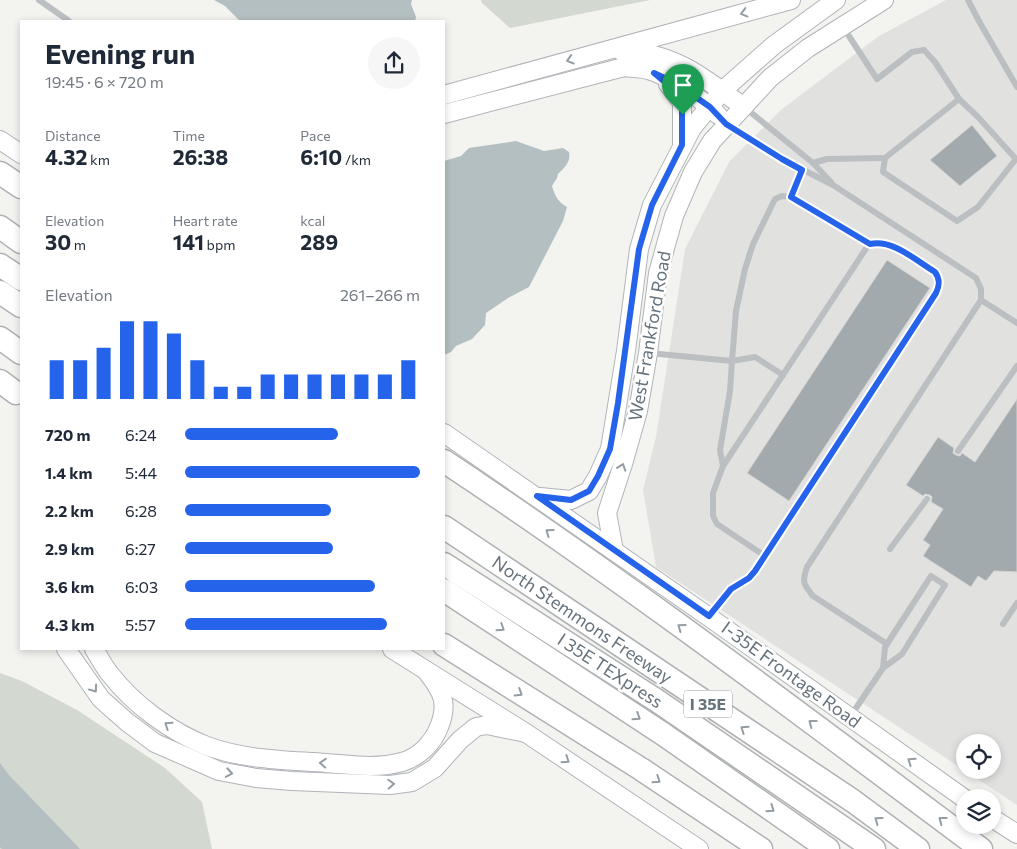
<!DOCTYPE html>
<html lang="en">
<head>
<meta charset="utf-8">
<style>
  :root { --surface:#fff; --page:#f6f6f7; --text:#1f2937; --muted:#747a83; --accent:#2563eb }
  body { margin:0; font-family:Commissioner,sans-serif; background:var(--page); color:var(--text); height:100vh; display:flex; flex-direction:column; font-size:19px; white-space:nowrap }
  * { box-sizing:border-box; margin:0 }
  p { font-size:16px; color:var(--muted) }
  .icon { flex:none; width:28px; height:28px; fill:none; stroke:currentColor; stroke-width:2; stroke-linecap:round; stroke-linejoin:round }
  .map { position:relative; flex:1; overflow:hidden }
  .panel { position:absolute; left:20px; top:20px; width:425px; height:630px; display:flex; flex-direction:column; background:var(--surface); border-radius:0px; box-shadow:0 2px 8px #0003 }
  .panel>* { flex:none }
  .buttons { position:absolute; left:956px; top:734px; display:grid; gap:10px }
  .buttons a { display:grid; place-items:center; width:45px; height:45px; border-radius:50%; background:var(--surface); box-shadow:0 2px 8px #0003; font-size:25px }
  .pin { position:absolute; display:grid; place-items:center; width:42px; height:42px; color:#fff; margin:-51px -21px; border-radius:50% 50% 50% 0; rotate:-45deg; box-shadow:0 0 5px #0007 }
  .pin .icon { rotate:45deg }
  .round { display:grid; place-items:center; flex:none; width:52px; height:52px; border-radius:26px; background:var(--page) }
  .summary { display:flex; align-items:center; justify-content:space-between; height:85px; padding:0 25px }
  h1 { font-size:28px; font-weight:700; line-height:38px }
  .metrics { display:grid; grid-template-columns:repeat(3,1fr); gap:8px; height:85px; padding:5px 25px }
  .metrics div { display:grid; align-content:center }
  .metrics b { font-size:21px; font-weight:700 }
  .metrics small { font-size:14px; font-weight:400 }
  .metrics p { font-size:14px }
  .chart { height:140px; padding:10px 25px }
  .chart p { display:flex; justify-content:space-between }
  .chart svg { width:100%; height:90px; margin-top:5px; stroke:var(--accent); stroke-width:6 }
  ul { padding:0 25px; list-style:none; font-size:16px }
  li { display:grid; grid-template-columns:80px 60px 1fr; align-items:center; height:38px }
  li i { height:12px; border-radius:6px; background:var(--accent) }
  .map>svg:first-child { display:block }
  .built { fill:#e1e2e0; fill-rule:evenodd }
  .green { fill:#d3d8d0 }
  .water { fill:#b4bfc2 }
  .building { fill:#a3aaae; stroke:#d5d5d3 }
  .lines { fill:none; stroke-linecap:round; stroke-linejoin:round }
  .secondary-casing { stroke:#b0b4b8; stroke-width:20 }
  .highway-casing { stroke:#afb2b4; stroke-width:25 }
  .lane { stroke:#bbbfc1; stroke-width:6 }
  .secondary { stroke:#fff; stroke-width:18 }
  .highway { stroke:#fff; stroke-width:22 }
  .oneway { stroke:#949da4 }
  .route-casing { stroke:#fff; stroke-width:10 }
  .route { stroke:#2563eb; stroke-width:6 }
  .labels { text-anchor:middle; stroke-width:5; stroke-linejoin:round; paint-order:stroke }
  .shield { fill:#fff; stroke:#949da4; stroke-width:1 }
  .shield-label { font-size:16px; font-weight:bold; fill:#66737d }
  .street-label { font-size:18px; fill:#66737d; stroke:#fff }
</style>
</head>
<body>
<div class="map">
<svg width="1017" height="849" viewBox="0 0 1017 849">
  <rect width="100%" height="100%" fill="#f3f3f0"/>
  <path class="built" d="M946,0H1017V805L656,567L643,490L656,437L685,249L729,162L782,109L879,36ZM965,742H992V770H965Z"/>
  <g class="green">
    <polygon points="481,0 650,0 510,28 482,3"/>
    <polygon points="0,673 22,681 77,710 165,768 202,802 212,849 0,849"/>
  </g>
  <g class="water">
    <polygon points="214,0 412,0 411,4 416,17 415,21 240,21 225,6"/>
    <path d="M516,141L544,151L563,148L569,152C571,162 565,167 558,174L557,178L552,186C555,196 558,202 567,207L563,221L529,287L508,298L486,313L485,325L472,339L456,346L451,352L444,355V161L461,156L469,148Z"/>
    <polygon points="0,763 9,775 80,849 2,849 0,847"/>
  </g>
  <g class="building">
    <polygon points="972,125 997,156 960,186 930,160"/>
    <polygon points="887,260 930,288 789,501 747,473"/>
    <polygon points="1017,399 1017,572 994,571 986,581 978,576 971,587 923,556 930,545 923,540 943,509 931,502 932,497 930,495 925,494 923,496 906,485 938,437 954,448 953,453 956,455 960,456 962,453 975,462"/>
  </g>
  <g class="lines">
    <g class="secondary-casing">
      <g id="secondary">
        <path d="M621,51C671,51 704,77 742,106"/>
        <polyline points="668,84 682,102 682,144"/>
        <polyline points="444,95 791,0"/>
        <path d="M444,114L624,67C632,68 641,68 648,70C668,75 703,100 718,115"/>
        <polyline points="0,140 21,154"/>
        <polyline points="444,433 709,617 965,799"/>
        <polyline points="540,497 571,500 589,491 598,476 610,449 626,351 639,249 652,205 692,128 722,91 774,45 836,0"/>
        <polyline points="614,551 607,513 623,464 638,411 648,353 658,273 674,216 693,172 712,141 770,78 808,48 884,0"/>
        <polyline points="66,649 101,699 127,722 155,743 219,771 256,778 292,781 390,785 412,782 435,768 460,740 476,727 487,725 526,733"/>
        <path d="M94,649C99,657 104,667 110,674C134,705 171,732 207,746C245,760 286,760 326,763C352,765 377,769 402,762C419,757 433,743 439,727C449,703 442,691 427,672"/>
        <polyline points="392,649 526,733 699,849"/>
        <polyline points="992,818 1017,834"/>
      </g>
    </g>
    <g class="highway-casing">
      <g id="highway">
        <polyline points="0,173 21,187"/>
        <polyline points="0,227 21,242"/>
        <polyline points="0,265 21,279"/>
        <polyline points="0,292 21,306"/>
        <polyline points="0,338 21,353"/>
        <polyline points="0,381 16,393"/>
        <path d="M444,461C628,583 804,717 981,849"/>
        <polyline points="444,527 853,801 918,849"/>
        <polyline points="444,564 656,700 874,849"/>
        <polyline points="444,590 663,734 828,849"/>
        <polyline points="444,645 641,769 761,849"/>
      </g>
    </g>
    <g class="lane">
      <polyline points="39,0 69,21"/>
      <polyline points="968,0 980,23 1017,87"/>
      <polyline points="843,27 877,79 912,52 924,50 935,62 959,99 885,158 883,172 957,221 978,207 1016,159 978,117 959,99"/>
      <polyline points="744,107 813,163 831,182"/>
      <path d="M729,126L782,159L833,185L976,278L981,289V300L807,567C802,582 803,584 813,596L887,644"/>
      <polyline points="813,163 827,159 885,158"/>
      <polyline points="981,300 1017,323"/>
      <polyline points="649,353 732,361 736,311 745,269 753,244 775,199 782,196 791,197 802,170"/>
      <polyline points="958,451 1017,366"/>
      <polyline points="723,466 869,244"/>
      <polyline points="890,549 927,499"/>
      <path d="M765,556L936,293C940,285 940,279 935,272C915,260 893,239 869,244L791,197"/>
      <polygon points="931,576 945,585 902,654 883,668 885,647"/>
      <polyline points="710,616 731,589 749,578 755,571 765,556 717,524 713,516 713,493 723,466 720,450 730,391 732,361 755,357 783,375"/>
      <polyline points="1003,624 1017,603"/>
      <polyline points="850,717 883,668"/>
    </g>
    <use href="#secondary" class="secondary"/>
    <use href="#highway" class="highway"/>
  </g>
  <defs><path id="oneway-chevron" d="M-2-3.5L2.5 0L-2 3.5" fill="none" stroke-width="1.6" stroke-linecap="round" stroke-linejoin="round" transform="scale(1.25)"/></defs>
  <g class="oneway">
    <use href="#oneway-chevron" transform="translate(744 13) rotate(165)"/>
    <use href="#oneway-chevron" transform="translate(570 60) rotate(164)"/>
    <use href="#oneway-chevron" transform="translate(622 467) rotate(-71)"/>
    <use href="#oneway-chevron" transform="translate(549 532) rotate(-144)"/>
    <use href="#oneway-chevron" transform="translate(681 627) rotate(-144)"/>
    <use href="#oneway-chevron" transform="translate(501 628) rotate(33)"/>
    <use href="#oneway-chevron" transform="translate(94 689) rotate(54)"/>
    <use href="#oneway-chevron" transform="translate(519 693) rotate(32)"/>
    <use href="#oneway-chevron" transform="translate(637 717) rotate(33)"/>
    <use href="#oneway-chevron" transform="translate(812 723) rotate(-143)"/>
    <use href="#oneway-chevron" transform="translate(168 725) rotate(-146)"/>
    <use href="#oneway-chevron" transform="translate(744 729) rotate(-146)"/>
    <use href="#oneway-chevron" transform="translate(566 760) rotate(34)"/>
    <use href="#oneway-chevron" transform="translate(911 761) rotate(-145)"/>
    <use href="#oneway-chevron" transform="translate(323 763) rotate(-176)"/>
    <use href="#oneway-chevron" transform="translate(229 773) rotate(10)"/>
    <use href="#oneway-chevron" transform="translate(657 780) rotate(34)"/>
    <use href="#oneway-chevron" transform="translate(391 784) rotate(-3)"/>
    <use href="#oneway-chevron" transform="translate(771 809) rotate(35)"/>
    <use href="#oneway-chevron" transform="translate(878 820) rotate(-144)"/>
    <use href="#oneway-chevron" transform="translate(942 820) rotate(-143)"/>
  </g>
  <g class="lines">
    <g class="route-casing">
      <path id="route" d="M654,73L677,84L710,107L726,124L782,159L802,170L791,197L870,244C893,239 915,260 935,272C940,279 940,285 936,293L755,571L749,578L731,589L709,616L537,496L571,500L589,491L598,476L610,449L618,403L639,249L652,205L682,145V102L672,88Z"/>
    </g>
    <use href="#route" class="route"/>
  </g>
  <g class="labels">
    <rect class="shield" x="684" y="690.5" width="48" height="27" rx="4"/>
    <g class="shield-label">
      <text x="708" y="710">I 35E</text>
    </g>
    <g class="street-label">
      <text transform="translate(650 336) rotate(-80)" y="6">West Frankford Road</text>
      <text transform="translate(582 620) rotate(34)" y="6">North Stemmons Freeway</text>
      <text transform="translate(610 671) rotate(33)" y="6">I 35E TEXpress</text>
      <text transform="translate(791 675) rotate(36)" y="6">I-35E Frontage Road</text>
    </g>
  </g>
</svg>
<div class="buttons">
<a><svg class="icon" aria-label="locate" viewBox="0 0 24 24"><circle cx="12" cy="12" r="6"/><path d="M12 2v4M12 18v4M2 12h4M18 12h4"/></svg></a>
<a><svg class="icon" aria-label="layers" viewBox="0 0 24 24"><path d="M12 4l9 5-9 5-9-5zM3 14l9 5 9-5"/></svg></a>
</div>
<div class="pin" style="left:683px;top:115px;background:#1e9e55"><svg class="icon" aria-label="arrive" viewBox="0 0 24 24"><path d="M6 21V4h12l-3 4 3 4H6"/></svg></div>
<section class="panel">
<div class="summary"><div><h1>Evening run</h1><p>19:45 · 6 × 720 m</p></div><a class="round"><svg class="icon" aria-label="share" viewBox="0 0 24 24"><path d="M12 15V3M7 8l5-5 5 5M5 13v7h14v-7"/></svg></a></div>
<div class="metrics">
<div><p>Distance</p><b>4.32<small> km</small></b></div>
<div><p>Time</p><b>26:38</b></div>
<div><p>Pace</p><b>6:10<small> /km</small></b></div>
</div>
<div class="metrics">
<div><p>Elevation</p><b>30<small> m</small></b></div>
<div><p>Heart rate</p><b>141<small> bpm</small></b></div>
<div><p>kcal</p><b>289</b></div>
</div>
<div class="chart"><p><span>Elevation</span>261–266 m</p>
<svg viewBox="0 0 160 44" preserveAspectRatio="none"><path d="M5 44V25M15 44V25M25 44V19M35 44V6M45 44V6M55 44V12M65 44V25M75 44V38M85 44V38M95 44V32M105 44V32M115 44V32M125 44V32M135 44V32M145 44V32M155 44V25"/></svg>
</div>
<ul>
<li><b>720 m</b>6:24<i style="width:65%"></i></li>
<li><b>1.4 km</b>5:44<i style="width:100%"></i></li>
<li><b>2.2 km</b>6:28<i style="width:62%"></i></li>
<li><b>2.9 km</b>6:27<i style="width:63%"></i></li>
<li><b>3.6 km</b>6:03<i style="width:81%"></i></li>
<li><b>4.3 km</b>5:57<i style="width:86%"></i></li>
</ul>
</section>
</div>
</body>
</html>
